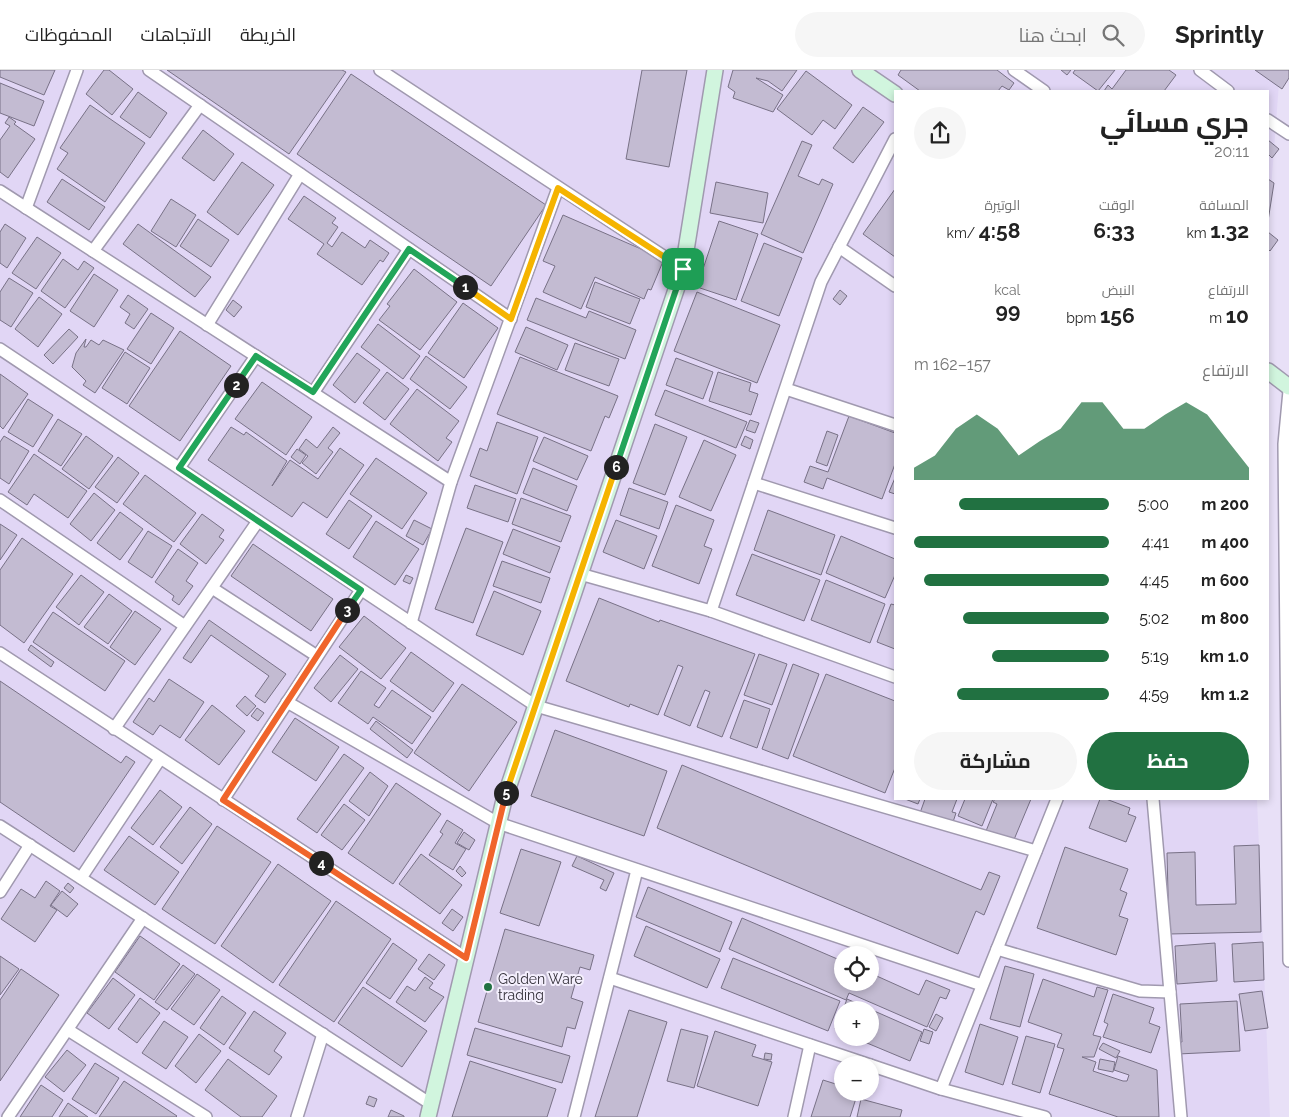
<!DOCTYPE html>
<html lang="ar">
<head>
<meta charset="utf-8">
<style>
  :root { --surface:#fff; --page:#f6f6f6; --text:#222; --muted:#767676; --line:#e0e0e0; --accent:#217141 }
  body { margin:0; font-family:Raleway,Cairo,sans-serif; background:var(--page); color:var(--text); direction:rtl; height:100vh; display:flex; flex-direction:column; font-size:19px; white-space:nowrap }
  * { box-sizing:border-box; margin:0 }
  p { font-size:16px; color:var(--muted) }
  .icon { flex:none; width:28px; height:28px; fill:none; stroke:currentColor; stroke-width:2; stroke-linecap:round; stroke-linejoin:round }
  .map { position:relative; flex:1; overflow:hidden; direction:ltr }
  .sheet { position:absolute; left:894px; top:20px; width:375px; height:710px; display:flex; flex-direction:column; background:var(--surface); border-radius:0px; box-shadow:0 2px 8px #0003; direction:rtl }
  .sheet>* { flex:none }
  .controls { position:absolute; left:834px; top:876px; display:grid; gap:10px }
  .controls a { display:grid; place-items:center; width:45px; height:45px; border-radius:50%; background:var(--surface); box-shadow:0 2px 8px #0003; font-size:25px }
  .pin { position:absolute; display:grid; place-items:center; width:42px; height:42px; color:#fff; margin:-21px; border-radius:10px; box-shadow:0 2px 8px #0006 }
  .km { position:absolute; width:25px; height:25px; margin:-12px; border-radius:50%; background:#222; color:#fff; font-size:14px; line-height:25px; text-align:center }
  .round { display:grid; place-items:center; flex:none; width:52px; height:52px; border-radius:26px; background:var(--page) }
  .headline { display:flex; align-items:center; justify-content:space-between; height:85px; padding:0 20px }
  h1 { font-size:28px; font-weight:700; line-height:38px }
  .metrics { display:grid; grid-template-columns:repeat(3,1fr); gap:8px; height:85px; padding:5px 20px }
  .metrics div { display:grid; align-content:center }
  .metrics b { font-size:21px; font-weight:700 }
  .metrics small { font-size:14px; font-weight:400 }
  .metrics p { font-size:14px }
  .chart { height:140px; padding:10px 20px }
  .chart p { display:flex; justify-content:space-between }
  .chart svg { width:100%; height:90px; margin-top:5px; fill:var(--accent); opacity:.7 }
  .cta { display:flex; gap:10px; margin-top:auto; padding:10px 20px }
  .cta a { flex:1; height:58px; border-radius:30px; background:var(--accent); color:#fff; font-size:20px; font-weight:700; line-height:58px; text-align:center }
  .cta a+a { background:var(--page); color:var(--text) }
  ul { padding:0 20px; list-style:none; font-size:16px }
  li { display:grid; grid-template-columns:80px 60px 1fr; align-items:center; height:38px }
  li i { height:12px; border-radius:6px; background:var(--accent) }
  header { display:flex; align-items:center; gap:30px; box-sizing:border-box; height:70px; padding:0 25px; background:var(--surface); border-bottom:1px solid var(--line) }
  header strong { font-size:24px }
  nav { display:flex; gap:28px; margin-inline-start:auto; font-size:18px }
  .search { width:350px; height:45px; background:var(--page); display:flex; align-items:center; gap:12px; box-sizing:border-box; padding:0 18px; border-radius:28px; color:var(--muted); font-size:19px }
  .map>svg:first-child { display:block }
  .built { fill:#e1d6f5; fill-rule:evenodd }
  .building { fill:#c3bbd2; stroke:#787186 }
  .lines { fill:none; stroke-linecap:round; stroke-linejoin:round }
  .street-casing { stroke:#a099af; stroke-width:14 }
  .secondary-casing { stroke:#a099af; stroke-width:18 }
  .street { stroke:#fff; stroke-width:11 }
  .secondary { stroke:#d1f5de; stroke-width:15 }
  .split-1-casing { stroke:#fff; stroke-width:10 }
  .split-2-casing { stroke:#fff; stroke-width:10 }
  .split-3-casing { stroke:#fff; stroke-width:10 }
  .split-4-casing { stroke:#fff; stroke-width:10 }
  .split-5-casing { stroke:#fff; stroke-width:10 }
  .split-6-casing { stroke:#fff; stroke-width:10 }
  .split-7-casing { stroke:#fff; stroke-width:10 }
  .split-1 { stroke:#f5b400; stroke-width:6 }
  .split-2 { stroke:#22a559; stroke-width:6 }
  .split-3 { stroke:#22a559; stroke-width:6 }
  .split-4 { stroke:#f0652b; stroke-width:6 }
  .split-5 { stroke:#f0652b; stroke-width:6 }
  .split-6 { stroke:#f5b400; stroke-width:6 }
  .split-7 { stroke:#22a559; stroke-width:6 }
  .poi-dot { fill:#217141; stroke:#f4effd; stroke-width:2 }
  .labels { text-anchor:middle; stroke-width:4; stroke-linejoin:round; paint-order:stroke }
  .poi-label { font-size:14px; fill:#333039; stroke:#f4effd; text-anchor:start }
</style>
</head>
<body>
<header>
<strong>Sprintly</strong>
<div class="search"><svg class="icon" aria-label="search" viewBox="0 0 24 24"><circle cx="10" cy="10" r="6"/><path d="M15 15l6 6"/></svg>ابحث هنا</div>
<nav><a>الخريطة</a><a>الاتجاهات</a><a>المحفوظات</a></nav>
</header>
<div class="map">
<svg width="1289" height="1047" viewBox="0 0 1289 1047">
  <rect width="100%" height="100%" fill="#e8e0f7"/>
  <path class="built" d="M0,0H1280L1268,159V21H895V729H1257L1270,1047H0ZM842,885H870V912H842ZM842,940H870V968H842ZM842,995H870V1022H842Z"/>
  <g class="building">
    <polygon points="0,0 55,0 44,25 0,7"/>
    <polygon points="104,0 109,0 133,19 112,45 86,24"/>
    <polygon points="167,0 342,0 346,2 289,84"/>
    <polygon points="642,0 687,0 669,97 626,89"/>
    <polygon points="733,0 797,0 782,21 768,11 756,8 783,25 773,42 733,28 735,22 728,17"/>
    <polygon points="901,0 997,0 1014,13 1009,20 1002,16 998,21 920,21 898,5"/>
    <polygon points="1061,0 1071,0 1067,5"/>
    <polygon points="1075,0 1115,0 1098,21 1073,3"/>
    <polygon points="1126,0 1169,0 1176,5 1164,21 1104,21 1108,15 1112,19"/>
    <polygon points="1255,0 1289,0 1289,8 1282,19"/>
    <polygon points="806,1 852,35 835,59 823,50 812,65 777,39"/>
    <polygon points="351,4 546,135 491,216 297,84"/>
    <polygon points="0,13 44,31 34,56 0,43"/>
    <polygon points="138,22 167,43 150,68 120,47"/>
    <polygon points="90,35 145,73 105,132 57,99 68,83 60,78"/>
    <polygon points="863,37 884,52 853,93 833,78"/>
    <polygon points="9,47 16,52 14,54 35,69 8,108 0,102 0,70 10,56 5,53"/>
    <polygon points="203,60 234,84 214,111 182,88"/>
    <polygon points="1268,70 1279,79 1272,88 1268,84"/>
    <polygon points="802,71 812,75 798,106 819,115 822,109 833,114 803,183 761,164"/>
    <polygon points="242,92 274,115 238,165 207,142"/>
    <polygon points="62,109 105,137 89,160 47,132"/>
    <polygon points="1268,109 1274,113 1268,151"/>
    <polygon points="716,112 768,123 763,153 710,143"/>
    <polygon points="895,119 895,187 863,164"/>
    <polygon points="304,126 336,148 332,153 338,157 327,173 332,177 342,162 365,178 370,170 389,183 383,192 380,190 362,215 317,184 324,174 288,149"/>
    <polygon points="171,129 196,145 176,177 151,161"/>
    <polygon points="563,145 664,189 651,220 648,219 644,229 595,207 581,239 543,222 555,196 543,191"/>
    <polygon points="198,149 229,170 211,197 180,176"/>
    <polygon points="719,151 758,164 736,230 697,217"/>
    <polygon points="5,154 26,168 7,198 0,193 0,162"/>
    <polygon points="138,154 211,207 195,227 123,174"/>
    <polygon points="1268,162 1278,170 1270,181 1268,179"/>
    <polygon points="37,167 61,183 36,219 12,203"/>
    <polygon points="764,173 802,188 779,246 741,231"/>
    <polygon points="63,189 78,200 84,191 94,198 65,238 41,221"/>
    <polygon points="414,199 457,232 420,280 379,250 390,236 387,234"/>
    <polygon points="94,204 118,220 94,257 70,241"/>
    <polygon points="9,208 33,223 11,257 0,250 0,222"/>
    <polygon points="595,212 640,229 630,254 586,237"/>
    <polygon points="840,220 847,226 840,235 833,229"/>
    <polygon points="697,222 780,255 757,313 674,281"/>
    <polygon points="128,225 148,239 134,259 125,253 130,244 120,237"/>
    <polygon points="39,227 62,244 38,277 15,259"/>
    <polygon points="536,228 586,248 589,241 636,260 625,289 527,250"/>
    <polygon points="233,230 242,237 234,247 226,240"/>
    <polygon points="463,233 498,258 464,308 428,283"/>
    <polygon points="151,243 174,258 151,294 127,279"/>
    <polygon points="378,254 420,286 403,309 361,277"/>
    <polygon points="526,257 568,275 557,300 515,282"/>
    <polygon points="69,259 78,267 53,294 44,285"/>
    <polygon points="180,261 231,296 180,371 129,336"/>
    <polygon points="86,269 84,277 86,277 91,270 99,275 103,270 124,280 95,323 83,315 86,311 72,297 76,283"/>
    <polygon points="575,273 619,289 609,316 565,300"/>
    <polygon points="125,282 150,298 127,334 102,318"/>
    <polygon points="357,283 380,300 355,333 333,315"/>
    <polygon points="426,286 467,317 450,339 410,309"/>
    <polygon points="520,287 618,326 609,348 605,346 591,381 497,344"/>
    <polygon points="676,288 713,302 703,329 666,315"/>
    <polygon points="387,302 409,319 385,350 363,333"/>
    <polygon points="718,302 751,313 749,321 758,324 751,345 709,331"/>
    <polygon points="0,304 28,324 3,359 0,356"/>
    <polygon points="262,312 312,347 286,385 235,349"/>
    <polygon points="417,319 459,351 446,368 452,372 438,391 390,354"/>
    <polygon points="665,320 747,352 736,378 655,345"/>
    <polygon points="28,329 53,345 33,377 8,362"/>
    <polygon points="849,346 895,363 895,394 882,429 827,408 823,419 804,412 810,396 828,402"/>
    <polygon points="58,349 82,364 61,396 38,381"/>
    <polygon points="750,350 759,353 755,363 746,360"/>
    <polygon points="497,352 538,367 517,424 470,406 480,378 487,381"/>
    <polygon points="655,354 687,367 665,425 633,413"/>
    <polygon points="231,357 244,365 246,362 287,391 272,416 290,390 318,409 340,378 364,395 327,448 303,432 292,447 208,390"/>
    <polygon points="333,357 340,363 328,378 333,382 316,404 302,393 308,386 299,379 306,369 317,378"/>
    <polygon points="827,361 838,365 827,396 816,392"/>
    <polygon points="4,366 29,381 9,414 0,408 0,372"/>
    <polygon points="86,366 113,386 89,419 62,399"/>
    <polygon points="745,366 753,370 750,379 741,375"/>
    <polygon points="544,367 588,386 577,410 533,391"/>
    <polygon points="704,370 736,385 711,441 679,427"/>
    <polygon points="297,379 306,385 300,394 291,387"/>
    <polygon points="34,384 87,421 68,448 34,424 27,435 8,422"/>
    <polygon points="118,387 139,403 117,433 95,417"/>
    <polygon points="376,388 427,423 402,459 350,424"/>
    <polygon points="533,398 577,416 567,441 523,423"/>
    <polygon points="145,405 196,443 174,472 123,434"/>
    <polygon points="895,408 895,424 889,422"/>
    <polygon points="475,415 516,429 508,452 467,438"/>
    <polygon points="629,418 668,432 659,459 620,445"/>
    <polygon points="94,423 115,440 91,471 70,454"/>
    <polygon points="521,428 571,446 561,472 512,454"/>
    <polygon points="349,430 372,446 349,479 326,464"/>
    <polygon points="676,435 714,450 704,476 712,479 699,514 652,496"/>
    <polygon points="768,440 835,465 821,505 754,480"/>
    <polygon points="120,442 143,459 120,490 97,473"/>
    <polygon points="202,444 224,460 219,467 224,470 206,494 180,474"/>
    <polygon points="414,450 432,459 423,475 406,466"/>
    <polygon points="616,450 657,466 644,499 603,482"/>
    <polygon points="376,451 419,479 395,515 353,487"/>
    <polygon points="0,454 17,465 0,490"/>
    <polygon points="466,458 503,472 473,553 435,539"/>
    <polygon points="513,459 560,477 550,503 503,484"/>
    <polygon points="148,461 172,476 152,508 128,492"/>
    <polygon points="841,466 895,489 895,505 885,528 826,503"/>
    <polygon points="22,468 73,504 24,573 0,555 0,500"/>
    <polygon points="253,474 333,529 311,561 231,506"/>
    <polygon points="178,479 198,493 186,511 193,516 179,535 172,530 174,526 155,512"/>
    <polygon points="752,484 820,510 804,551 736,525"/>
    <polygon points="502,491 550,508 541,533 493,516"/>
    <polygon points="81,505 104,522 79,555 56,537"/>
    <polygon points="406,505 413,508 410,514 403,511"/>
    <polygon points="826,510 885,534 870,573 811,550"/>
    <polygon points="494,521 541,541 523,585 476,565"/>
    <polygon points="109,524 132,541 108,574 84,557"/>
    <polygon points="599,528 659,552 660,550 755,584 722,667 697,657 710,622 705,620 690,656 664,645 683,597 678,595 658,645 630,634 629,637 566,611"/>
    <polygon points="891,534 895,535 895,579 877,572"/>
    <polygon points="135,541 161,559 135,595 110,577"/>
    <polygon points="53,542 125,591 105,621 33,572"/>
    <polygon points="364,546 406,578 381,609 339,577"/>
    <polygon points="209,550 286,604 265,633 255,626 269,606 211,565 191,593 183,588"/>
    <polygon points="31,575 54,592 51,597 28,580"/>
    <polygon points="411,582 454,613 433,642 390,611"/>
    <polygon points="759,584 787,594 772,635 744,625"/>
    <polygon points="340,585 358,599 331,632 314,618"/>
    <polygon points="793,594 819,604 788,689 762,679"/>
    <polygon points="361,601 386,618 374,635 379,638 392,620 431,647 412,674 373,647 368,654 338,633"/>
    <polygon points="826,604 895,631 895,698 885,723 793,686"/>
    <polygon points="169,609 204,632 180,668 160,655 153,665 133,652 149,628 154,632"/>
    <polygon points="0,611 121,693 126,686 135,692 74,782 0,732"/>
    <polygon points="462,614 517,652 469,721 414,683"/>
    <polygon points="245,626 256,636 247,646 236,636"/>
    <polygon points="744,630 770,639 757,678 730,668"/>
    <polygon points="212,635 245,661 219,695 185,670"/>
    <polygon points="257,638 264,643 258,651 251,646"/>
    <polygon points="295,648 339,677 316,711 272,682"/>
    <polygon points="376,651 413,680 407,688 370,659"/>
    <polygon points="555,660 667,701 644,766 531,726"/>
    <polygon points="344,684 364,698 317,763 297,749"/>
    <polygon points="682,695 981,820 989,802 1000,806 984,845 976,841 958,884 657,758"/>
    <polygon points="370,702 388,716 369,746 349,731"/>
    <polygon points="396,713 441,744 393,814 348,783"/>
    <polygon points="160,720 182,737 153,775 131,758"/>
    <polygon points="905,729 920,729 918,734"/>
    <polygon points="925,729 957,729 952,742 956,743 952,755 920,743"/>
    <polygon points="965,729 993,729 982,756 958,746"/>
    <polygon points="995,729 1031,729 1013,772 986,761 997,734 993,732"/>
    <polygon points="1100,729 1106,729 1130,738 1128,744 1136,747 1126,772 1089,758"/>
    <polygon points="344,734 365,750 342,780 321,765"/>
    <polygon points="190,737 212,754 182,794 160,777"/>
    <polygon points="447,750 463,760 455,773 466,779 453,800 429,785 443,764 440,762"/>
    <polygon points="217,756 271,792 215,874 162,839"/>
    <polygon points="464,762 475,770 469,780 457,773"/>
    <polygon points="129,766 179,802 155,835 104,800"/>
    <polygon points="1259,775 1261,862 1169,864 1167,783 1195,782 1196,835 1236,834 1234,776"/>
    <polygon points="1065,777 1128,799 1120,820 1127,823 1119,846 1128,849 1116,885 1037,858"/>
    <polygon points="521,779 561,792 539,856 500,843"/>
    <polygon points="421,784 462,815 440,844 399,814"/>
    <polygon points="577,786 614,803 606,821 600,818 604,810 572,796"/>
    <polygon points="278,794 331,831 273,913 221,876"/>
    <polygon points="460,796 466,803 462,807 456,801"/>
    <polygon points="46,811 60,821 50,836 57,840 35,872 1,849 21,819 35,828"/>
    <polygon points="68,813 74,818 70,823 64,818"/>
    <polygon points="648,817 732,852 720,882 636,847"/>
    <polygon points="62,821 78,834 67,847 51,835"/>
    <polygon points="336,831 391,869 334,952 279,915"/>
    <polygon points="452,839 463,847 453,861 442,853"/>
    <polygon points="742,848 842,891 842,912 870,912 870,903 919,925 926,910 950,920 946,929 940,927 927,957 849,923 846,930 729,879"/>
    <polygon points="646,856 720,889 707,918 634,886"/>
    <polygon points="505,859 594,885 590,900 580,897 571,928 583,932 575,959 567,957 562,977 478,952"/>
    <polygon points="140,866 180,894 154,930 115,902"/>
    <polygon points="1263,872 1264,910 1234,912 1232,874"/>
    <polygon points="393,873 417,890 390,929 366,913"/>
    <polygon points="1215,873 1217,911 1177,914 1175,876"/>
    <polygon points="429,884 445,895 434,910 418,899"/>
    <polygon points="0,886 19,899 0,925"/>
    <polygon points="733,888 840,931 828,961 721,918"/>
    <polygon points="183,895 195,904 167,940 155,932"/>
    <polygon points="1005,896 1034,904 1020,957 990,949"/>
    <polygon points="21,899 59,925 0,1011 0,930"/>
    <polygon points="197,904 220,920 194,955 171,939"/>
    <polygon points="425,907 433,913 429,918 444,927 425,952 396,932 407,916 415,921"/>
    <polygon points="113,908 135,925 109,959 87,943"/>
    <polygon points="1043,909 1094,927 1097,917 1108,920 1093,965 1101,967 1094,987 1082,987 1096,992 1093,1001 1123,1011 1127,1011 1129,1005 1114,1000 1118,986 1157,1000 1159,1047 1118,1047 1049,1024 1064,979 1057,977 1062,964 1028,952"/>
    <polygon points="363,917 427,961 402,997 338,953"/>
    <polygon points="1262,921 1268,958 1245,961 1239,924"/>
    <polygon points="1113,924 1154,938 1149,953 1160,957 1151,983 1103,967 1108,954 1104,952"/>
    <polygon points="222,926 246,943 224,975 200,958"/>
    <polygon points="140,928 160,943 137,973 118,959"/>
    <polygon points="847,929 922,962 910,991 855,968 870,968 870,940 843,940"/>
    <polygon points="1237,931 1240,981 1178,984 1177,972 1182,972 1180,934"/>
    <polygon points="629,940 667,952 637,1047 595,1047"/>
    <polygon points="254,941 286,963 274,981 282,987 269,1005 229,978"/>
    <polygon points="842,941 842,962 835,959"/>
    <polygon points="936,944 943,948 936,961 929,957"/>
    <polygon points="164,951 188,967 166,999 142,983"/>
    <polygon points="980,954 1018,967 1003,1015 965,1002"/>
    <polygon points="475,958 570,986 562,1013 467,985"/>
    <polygon points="681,959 708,966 694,1018 667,1011"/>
    <polygon points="924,959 933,962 929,974 920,971"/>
    <polygon points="715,961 756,975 752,986 772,992 758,1036 697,1016"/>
    <polygon points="199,964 221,981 196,1013 175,996"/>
    <polygon points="1026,966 1055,974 1040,1023 1012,1014"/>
    <polygon points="1103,973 1120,981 1116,988 1099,979"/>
    <polygon points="67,980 86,995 64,1022 45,1007"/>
    <polygon points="765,983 772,984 771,990 764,989"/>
    <polygon points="228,989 277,1026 262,1047 241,1047 205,1020"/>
    <polygon points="1100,989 1115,992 1113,1002 1098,999"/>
    <polygon points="470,991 556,1019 547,1047 452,1047"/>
    <polygon points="95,993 119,1008 96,1044 72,1029"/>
    <polygon points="823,1010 842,1016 842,1022 858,1022 850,1047 811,1047"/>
    <polygon points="124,1011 177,1046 176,1047 99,1047"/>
    <polygon points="41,1015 63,1030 52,1047 20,1047"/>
    <polygon points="369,1026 377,1029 374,1037 366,1034"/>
    <polygon points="861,1029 902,1040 900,1047 857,1047"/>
    <polygon points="68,1033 88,1047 59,1047"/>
    <polygon points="391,1040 404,1046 404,1047 388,1047"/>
  </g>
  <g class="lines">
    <g class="street-casing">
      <g id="street">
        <polyline points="149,0 511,249"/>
        <polyline points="380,0 683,199"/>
        <polyline points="1014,0 1044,21"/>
        <polyline points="1200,0 1228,21"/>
        <polyline points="1268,50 1289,64"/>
        <polyline points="0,121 451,412"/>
        <polyline points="26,138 77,0"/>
        <polyline points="839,177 895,216"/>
        <polyline points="93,181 200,35"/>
        <polyline points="207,255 300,104"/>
        <polyline points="0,279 536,636 1036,781"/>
        <polyline points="786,319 895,355"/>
        <polyline points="1289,321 1284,374 1289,891"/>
        <polyline points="313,323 409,179"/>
        <polyline points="179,398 256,286"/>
        <polyline points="754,413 895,458"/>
        <polyline points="0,430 185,556"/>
        <polyline points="580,504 711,541 895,607"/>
        <polyline points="212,518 317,586"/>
        <polyline points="711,541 821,212 895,69"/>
        <polyline points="411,553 451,412 558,118"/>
        <polyline points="0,583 466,888"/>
        <polyline points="287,632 498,753 982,915"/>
        <polyline points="114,659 258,451"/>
        <polyline points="1153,729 1181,1047"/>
        <polyline points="223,730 361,520"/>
        <polyline points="0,756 431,1034"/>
        <polyline points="81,808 160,689"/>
        <polyline points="0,822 30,775"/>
        <polyline points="997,879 1140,921 1170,922"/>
        <polyline points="610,908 870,995"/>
        <polyline points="68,960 206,1047"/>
        <polyline points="870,995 941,1019 1045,1047"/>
        <polyline points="941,1019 1057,729"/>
        <polyline points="8,1047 143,848"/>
        <polyline points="297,1047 323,964"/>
        <polyline points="574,1047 637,800"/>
        <polyline points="794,1047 810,975"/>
      </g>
    </g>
    <g class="secondary-casing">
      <g id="secondary">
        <polyline points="860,0 895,24"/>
        <polyline points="1268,301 1289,317"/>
        <polyline points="428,1047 504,730 683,199 715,0"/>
      </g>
    </g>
    <use href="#street" class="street"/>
    <use href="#secondary" class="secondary"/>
  </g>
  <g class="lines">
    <g class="split-1-casing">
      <polyline id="split-1" points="465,217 511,249 558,118 683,199"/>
    </g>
    <g class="split-2-casing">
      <polyline id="split-2" points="236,315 256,286 313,322 409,179 465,217"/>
    </g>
    <g class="split-3-casing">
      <polyline id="split-3" points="236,315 179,398 361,520 347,540"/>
    </g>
    <g class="split-4-casing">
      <polyline id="split-4" points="321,793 223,730 347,540"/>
    </g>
    <g class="split-5-casing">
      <polyline id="split-5" points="321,793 466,888 506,723"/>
    </g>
    <g class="split-6-casing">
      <polyline id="split-6" points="506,723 616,397"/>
    </g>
    <g class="split-7-casing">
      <polyline id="split-7" points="616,397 683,199"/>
    </g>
    <use href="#split-1" class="split-1"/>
    <use href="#split-2" class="split-2"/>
    <use href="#split-3" class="split-3"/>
    <use href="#split-4" class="split-4"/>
    <use href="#split-5" class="split-5"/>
    <use href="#split-6" class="split-6"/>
    <use href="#split-7" class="split-7"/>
  </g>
  <circle class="poi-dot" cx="488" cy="917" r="5"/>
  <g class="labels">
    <g class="poi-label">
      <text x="498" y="914">Golden Ware<tspan x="498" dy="16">trading</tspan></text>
    </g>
  </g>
</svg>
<div class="controls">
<a><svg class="icon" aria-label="locate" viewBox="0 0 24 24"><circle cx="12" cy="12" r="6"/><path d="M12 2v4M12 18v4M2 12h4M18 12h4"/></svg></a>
<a>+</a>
<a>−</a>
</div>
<div class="pin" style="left:683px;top:199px;background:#1e9e55"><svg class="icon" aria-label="arrive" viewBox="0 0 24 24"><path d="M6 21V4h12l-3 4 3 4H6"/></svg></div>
<b class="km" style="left:465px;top:217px">1</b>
<b class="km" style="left:236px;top:315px">2</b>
<b class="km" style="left:347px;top:540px">3</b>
<b class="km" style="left:321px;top:793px">4</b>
<b class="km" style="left:506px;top:723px">5</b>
<b class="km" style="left:616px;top:397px">6</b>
<section class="sheet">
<div class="headline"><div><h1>جري مسائي</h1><p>20:11</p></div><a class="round"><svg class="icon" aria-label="share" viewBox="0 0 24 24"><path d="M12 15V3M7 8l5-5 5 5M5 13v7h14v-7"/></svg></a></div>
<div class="metrics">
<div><p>المسافة</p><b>1.32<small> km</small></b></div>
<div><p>الوقت</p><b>6:33</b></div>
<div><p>الوتيرة</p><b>4:58<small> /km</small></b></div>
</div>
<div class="metrics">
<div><p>الارتفاع</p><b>10<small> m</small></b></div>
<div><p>النبض</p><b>156<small> bpm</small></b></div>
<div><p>kcal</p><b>99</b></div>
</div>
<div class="chart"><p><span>الارتفاع</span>157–162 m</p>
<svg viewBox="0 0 160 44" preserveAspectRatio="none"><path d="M0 44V38L10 32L20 19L30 12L40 19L50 32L60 25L70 19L80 6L90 6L100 19L110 19L120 12L130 6L140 12L150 25L160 38V44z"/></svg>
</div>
<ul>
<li><b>200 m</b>5:00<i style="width:77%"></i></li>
<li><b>400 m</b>4:41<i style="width:100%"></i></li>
<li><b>600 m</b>4:45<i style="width:95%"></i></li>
<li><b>800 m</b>5:02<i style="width:75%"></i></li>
<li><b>1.0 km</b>5:19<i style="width:60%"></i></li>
<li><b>1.2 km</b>4:59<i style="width:78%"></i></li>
</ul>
<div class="cta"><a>حفظ</a><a>مشاركة</a></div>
</section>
</div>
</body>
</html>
